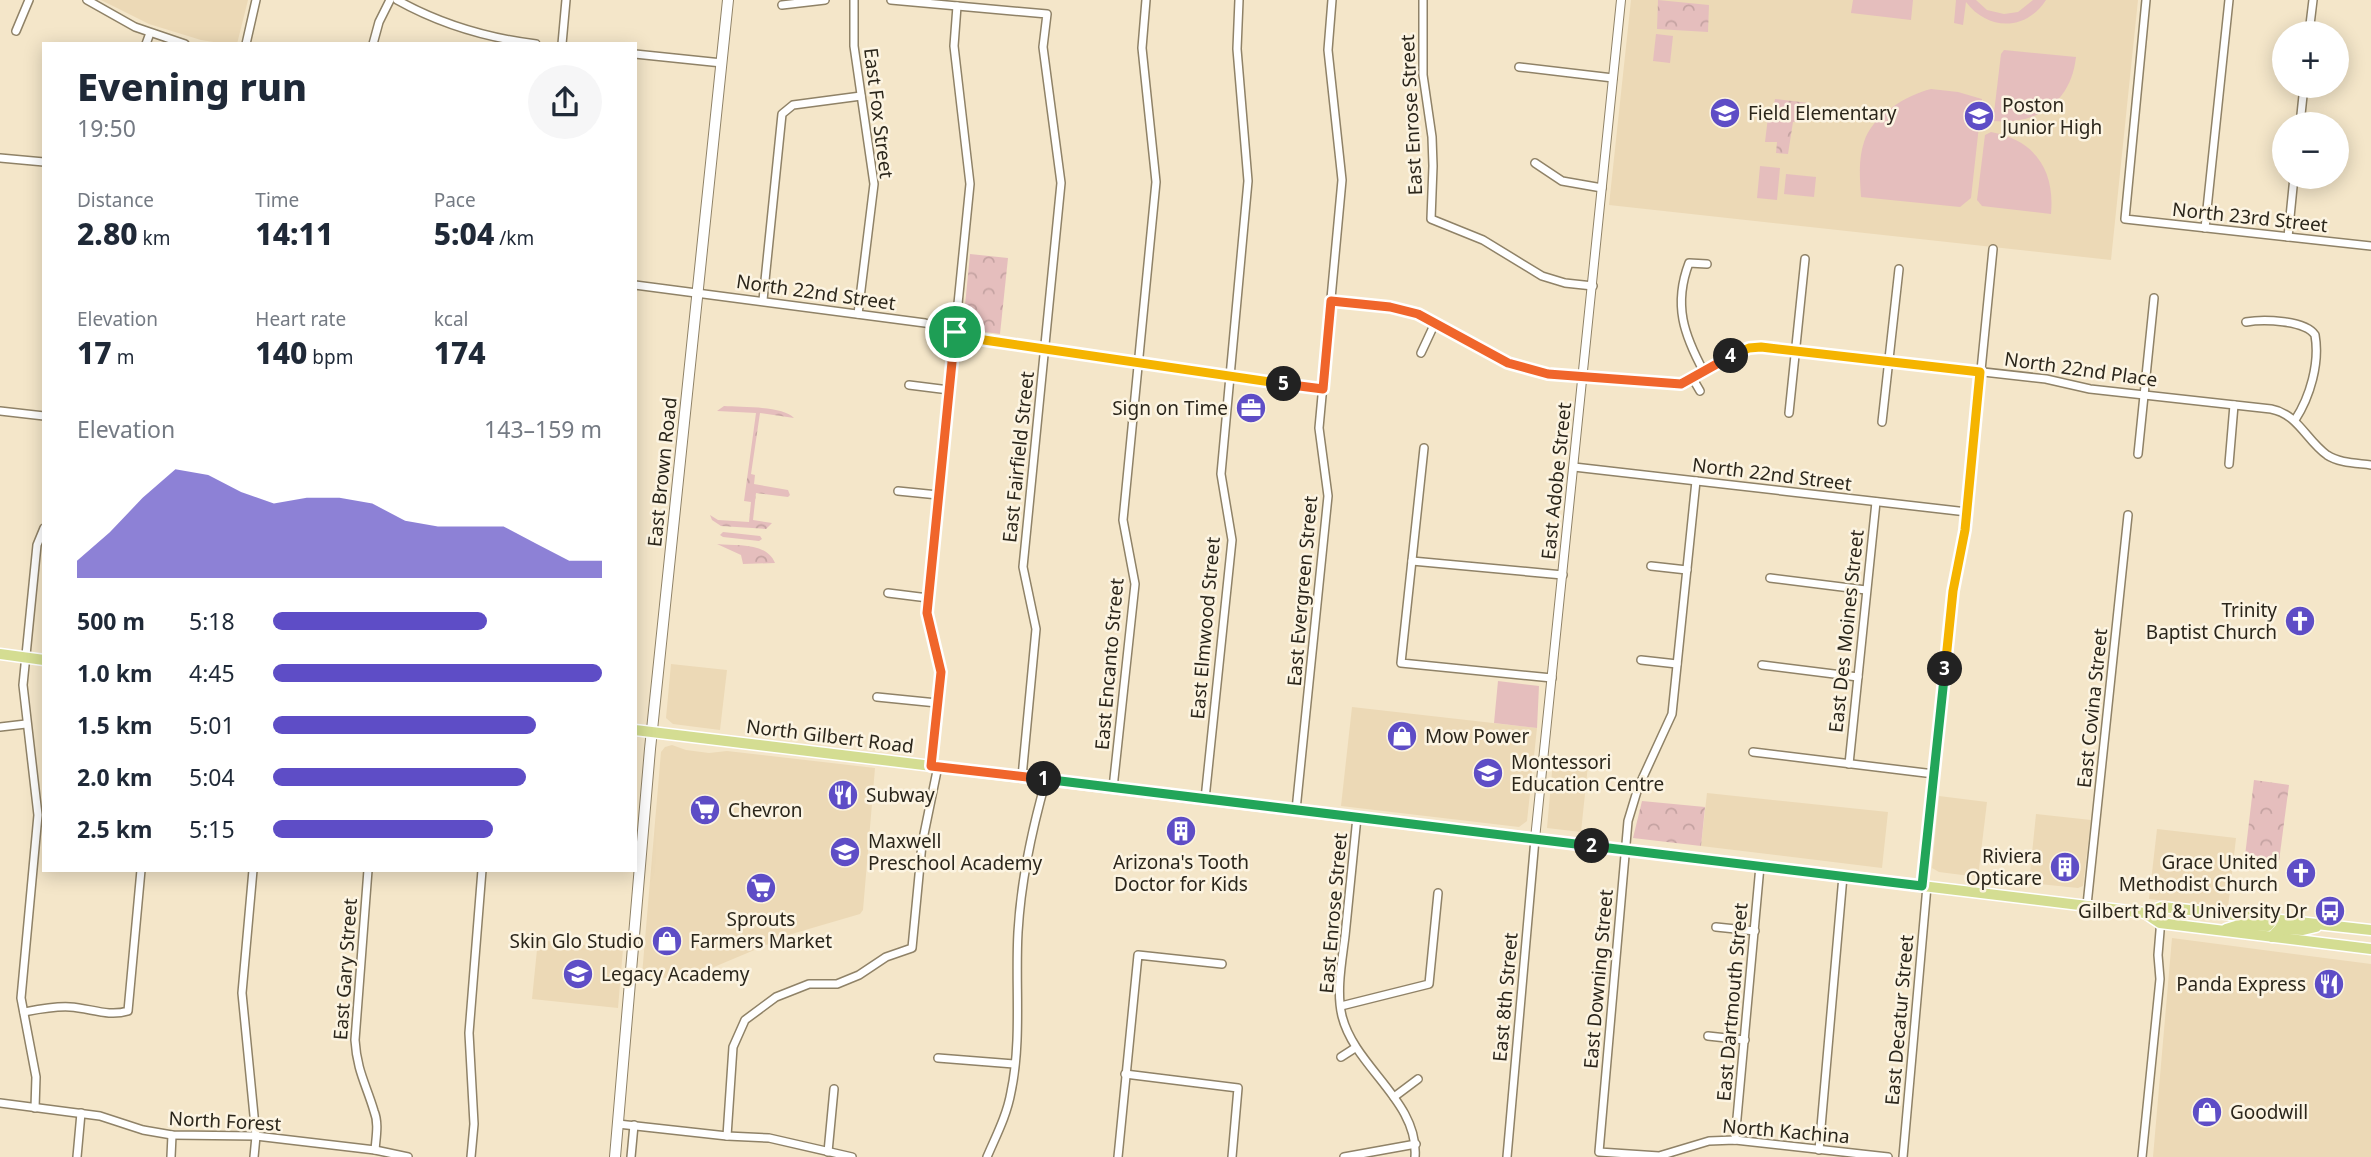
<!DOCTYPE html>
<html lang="en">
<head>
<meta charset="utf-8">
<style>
  :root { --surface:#fff; --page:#f6f6f7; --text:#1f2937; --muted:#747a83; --accent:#5e4dc6 }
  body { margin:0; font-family:"Noto Sans",sans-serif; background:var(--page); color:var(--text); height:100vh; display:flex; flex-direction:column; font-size:26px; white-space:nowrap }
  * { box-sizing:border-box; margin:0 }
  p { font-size:23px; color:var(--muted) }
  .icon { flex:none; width:38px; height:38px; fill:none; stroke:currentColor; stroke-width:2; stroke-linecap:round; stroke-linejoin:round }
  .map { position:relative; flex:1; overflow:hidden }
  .drawer { position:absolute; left:42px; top:42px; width:595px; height:830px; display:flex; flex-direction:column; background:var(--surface); border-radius:0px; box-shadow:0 4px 18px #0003 }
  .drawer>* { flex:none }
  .tools { position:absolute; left:2272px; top:21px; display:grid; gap:14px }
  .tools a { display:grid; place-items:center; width:77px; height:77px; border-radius:50%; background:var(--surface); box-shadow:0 4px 18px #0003; font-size:35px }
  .pin { position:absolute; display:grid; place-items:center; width:60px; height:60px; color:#fff; margin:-30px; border:4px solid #fff; border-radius:50%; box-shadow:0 2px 7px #0007 }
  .km { position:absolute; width:35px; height:35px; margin:-18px; border-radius:50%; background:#222; color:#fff; font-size:19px; line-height:35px; text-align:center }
  .round { display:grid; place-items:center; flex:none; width:74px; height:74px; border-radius:37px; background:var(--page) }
  .overview { display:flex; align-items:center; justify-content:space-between; height:119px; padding:0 35px }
  h1 { font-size:38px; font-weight:800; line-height:52px }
  .figures { display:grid; grid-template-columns:repeat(3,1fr); gap:10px; height:119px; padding:7px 35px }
  .figures div { display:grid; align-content:center }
  .figures b { font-size:30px; font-weight:800 }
  .figures small { font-size:19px; font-weight:400 }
  .figures p { font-size:19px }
  .chart { height:196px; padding:14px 35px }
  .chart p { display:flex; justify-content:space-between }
  .chart svg { width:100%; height:126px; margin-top:7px; fill:var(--accent); opacity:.7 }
  ul { padding:0 35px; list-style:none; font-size:23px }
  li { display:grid; grid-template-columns:112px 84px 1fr; align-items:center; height:52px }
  li i { height:18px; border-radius:9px; background:var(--accent) }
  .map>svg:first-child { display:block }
  .built { fill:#ecd9b6 }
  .grass { fill:#e5bebd }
  .park { fill:url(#park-crowns) }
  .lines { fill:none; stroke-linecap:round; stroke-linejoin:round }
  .minor-casing { stroke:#8f8267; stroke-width:10 }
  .tertiary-casing { stroke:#8f8267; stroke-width:10 }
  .secondary-casing { stroke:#8f8267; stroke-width:12 }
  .primary-casing { stroke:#fff; stroke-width:13 }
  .minor { stroke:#fff; stroke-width:7 }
  .tertiary { stroke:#fff; stroke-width:8 }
  .secondary { stroke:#fff; stroke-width:10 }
  .primary { stroke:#d4dd92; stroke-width:10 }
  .split-1-casing { stroke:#fff; stroke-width:14 }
  .split-2-casing { stroke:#fff; stroke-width:14 }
  .split-3-casing { stroke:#fff; stroke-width:14 }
  .split-4-casing { stroke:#fff; stroke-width:14 }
  .split-5-casing { stroke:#fff; stroke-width:14 }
  .split-6-casing { stroke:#fff; stroke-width:14 }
  .split-1 { stroke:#f0652b; stroke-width:9 }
  .split-2 { stroke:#22a559; stroke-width:9 }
  .split-3 { stroke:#22a559; stroke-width:9 }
  .split-4 { stroke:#f5b400; stroke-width:9 }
  .split-5 { stroke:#f0652b; stroke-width:9 }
  .split-6 { stroke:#f5b400; stroke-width:9 }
  .labels { text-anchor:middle; stroke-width:5; stroke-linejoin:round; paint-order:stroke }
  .poi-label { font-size:19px; fill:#2b261b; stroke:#fcf4e2; text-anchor:start }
  .street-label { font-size:19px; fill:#2b261b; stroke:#fcf4e2 }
</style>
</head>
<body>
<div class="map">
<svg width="2371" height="1157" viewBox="0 0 2371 1157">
  <defs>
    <pattern id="park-crowns" width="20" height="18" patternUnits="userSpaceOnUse" patternTransform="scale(1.75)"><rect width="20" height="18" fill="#e5bebd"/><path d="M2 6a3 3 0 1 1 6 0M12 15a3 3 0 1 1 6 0" fill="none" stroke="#c5a3a2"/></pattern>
  </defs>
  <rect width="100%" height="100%" fill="#f4e6c9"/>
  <g class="built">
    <polygon points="101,0 248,0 237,44 226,44 201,40 149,24"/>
    <polygon points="1631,0 2138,0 2111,260 1609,205"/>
    <polygon points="671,664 727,670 720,730 673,724 666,718"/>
    <polygon points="1352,707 1537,728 1527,821 1519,827 1341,806"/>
    <polygon points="672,745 686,750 709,753 727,751 875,768 863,910 860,914 795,933 683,980 642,975 661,752 665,747"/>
    <polygon points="1553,761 1588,765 1581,832 1547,828"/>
    <polygon points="1707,793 1888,812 1882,868 1701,846"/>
    <polygon points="1939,796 1987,802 1978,877 1939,872 1932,868"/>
    <polygon points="2036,814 2091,820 2083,886 2078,888 2029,883"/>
    <polygon points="2157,829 2236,838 2228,908 2149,899"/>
    <polygon points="2172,938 2371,964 2371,1157 2153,1157"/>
    <polygon points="538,940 623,949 618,1008 532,999"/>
  </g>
  <g class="grass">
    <polygon points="1853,0 1913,0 1911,20 1851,13"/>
    <path d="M1956,0H1976L1987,10L2004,14L2018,12L2033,0H2046C2026,31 1988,31 1966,2L1963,25L1954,23Z"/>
    <polygon points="1656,34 1673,36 1670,63 1653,61"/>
    <path d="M2004,50L2076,57C2071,102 2038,125 1993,121L2001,54Z"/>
    <path d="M1931,89L1958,92L1982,99L1971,198L1960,207L1861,197C1860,179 1858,160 1864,142C1872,116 1906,95 1931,89Z"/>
    <path d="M1991,132C2035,140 2055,170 2051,214L1982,206L1977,200L1985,135Z"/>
    <polygon points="1760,166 1780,168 1777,200 1757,198"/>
    <polygon points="1786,174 1816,177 1814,197 1784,194"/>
    <polygon points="1498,681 1539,686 1537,728 1494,723"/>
  </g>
  <g class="park">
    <polygon points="1658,0 1709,5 1708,32 1657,29"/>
    <polygon points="1775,99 1808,103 1807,111 1803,111 1802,122 1793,122 1788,154 1776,153 1777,142 1765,142 1768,117 1773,110"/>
    <polygon points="970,254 1008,258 1000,334 985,332 963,326"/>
    <path d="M724,406C740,407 784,406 794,418L760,413L751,474L755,475L754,484L788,490L790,495L788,497L756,493L753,520L772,523L766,529L721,526L712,520L710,515L718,520L749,522L751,502L744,501L756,413L717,411Z"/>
    <polygon points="723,532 760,536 762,539 759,541 723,537 720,535"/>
    <path d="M717,544C737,546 767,542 775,563L743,564L741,555Z"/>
    <polygon points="2254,780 2289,785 2279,861 2245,856"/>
    <polygon points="1642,801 1705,807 1701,846 1633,838"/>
  </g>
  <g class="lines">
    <g class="minor-casing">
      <g id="minor">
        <polyline points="87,0 135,27 185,44"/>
        <path d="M397,0C440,24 487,38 536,44"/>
        <polyline points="854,0 854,46 874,184 858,314"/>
        <polyline points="891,0 1047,14 1043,47 1061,183 1023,567 1036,629 1022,777"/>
        <polyline points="1423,0 1423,75 1432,137 1433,166 1431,219 1483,240 1542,276 1565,283 1593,286"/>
        <polyline points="2146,0 2125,219 2371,246"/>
        <polyline points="782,5 825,0"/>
        <polyline points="16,31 29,0"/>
        <polyline points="2309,33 2313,0"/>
        <polyline points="146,44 150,33"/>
        <polyline points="246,44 256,0"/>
        <polyline points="373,44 379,22 390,0"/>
        <polyline points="562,44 566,0"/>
        <polyline points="635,54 722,63"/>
        <polyline points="1519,67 1613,78"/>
        <polyline points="2300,124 2304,86"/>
        <polyline points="0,158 44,162"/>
        <polyline points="1535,163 1562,181 1602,188"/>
        <polyline points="2205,228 2229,0"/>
        <polyline points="2288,237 2294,177"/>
        <polyline points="635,285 925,323 984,340 1323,389"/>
        <polyline points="763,300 782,114 793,105 861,96"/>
        <path d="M1331,301L1390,307L1418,314L1508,363L1531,370L1570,376L1681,384L1741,350L1761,347L2046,379L2090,389L2271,409C2298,414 2306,440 2327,455C2339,463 2357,463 2371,465"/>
        <path d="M2246,322C2263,319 2305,320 2315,335C2320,363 2310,397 2295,420"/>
        <polyline points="1421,353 1435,323"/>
        <path d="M1704,372C1684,335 1673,305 1689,263L1707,264"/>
        <polyline points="1693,379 1700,391"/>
        <polyline points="909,385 949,390"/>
        <polyline points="0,411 44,416"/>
        <polyline points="1789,413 1805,259"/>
        <polyline points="1882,422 1899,269"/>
        <polyline points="1424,448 1401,663 1552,678"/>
        <polyline points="2138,454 2154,298"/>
        <polyline points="2229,464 2234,405"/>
        <polyline points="1574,467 1967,512"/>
        <polyline points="1696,481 1672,714 1638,788 1628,821 1599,1152 1659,1156 1709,1141 1735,1140 1888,1157"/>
        <polyline points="898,491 938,495"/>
        <polyline points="1412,561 1563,575"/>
        <polyline points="1651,566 1687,570"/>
        <polyline points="1770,578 1866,590"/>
        <polyline points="888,593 928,598"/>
        <polyline points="1641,660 1677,664"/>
        <polyline points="1762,665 1858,677"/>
        <polyline points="877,697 937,703"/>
        <polyline points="0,727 26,724"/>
        <polyline points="1753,752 1934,774"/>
        <polyline points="1849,764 1876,502"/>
        <polyline points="931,766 941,672 927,613 970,184 954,46 957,6"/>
        <polyline points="1113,788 1135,584 1123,520 1156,182 1142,48 1146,0"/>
        <polyline points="1205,799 1232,540 1221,474 1248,181 1237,49 1239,0"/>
        <polyline points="1296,810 1328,496 1319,428 1342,180 1328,50 1332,0"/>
        <path d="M1357,817C1353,857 1349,896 1345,936C1342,961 1336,991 1342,1016C1355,1068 1419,1101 1415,1157"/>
        <polyline points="253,870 242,993 256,1136 254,1157"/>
        <path d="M368,870L355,1040C357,1071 366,1084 374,1111C379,1123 376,1137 375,1150"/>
        <polyline points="1922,886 1952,601 1967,512 1993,249"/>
        <polyline points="2087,905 2128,515"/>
        <polyline points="1716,927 1755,931"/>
        <polyline points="1341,1006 1429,984 1438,893"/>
        <path d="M24,1012C40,1009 55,1006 70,1007C90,1008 108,1017 128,1011L141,870"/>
        <polyline points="1708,1036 1745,1040"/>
        <polyline points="1341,1057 1355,1048"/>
        <polyline points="938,1058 1014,1064"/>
        <polyline points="1125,1074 1238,1088 1232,1157"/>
        <polyline points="1394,1097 1418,1079"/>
        <polyline points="0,1103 100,1116 143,1130 172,1135 256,1136 375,1150 408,1157"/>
        <polyline points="35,1108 36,1077 21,998 38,815 23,685 37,545 44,528"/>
        <polyline points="618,1124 727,1136 769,1138 852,1157"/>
        <polyline points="727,1136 733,1047 745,1020 776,997 809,984 837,984 859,975 886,957 912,948 922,844 938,766"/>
        <polyline points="1735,1140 1760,866"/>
        <polyline points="1819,1150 1843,876"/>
        <polyline points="828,1152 834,1089"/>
        <polyline points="77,1157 81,1113"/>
        <polyline points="171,1157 172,1135"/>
        <polyline points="471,1157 474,1124 469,1033 482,870"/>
        <polyline points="631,1157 634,1125"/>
        <path d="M987,1157C996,1136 1007,1115 1011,1092C1022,1040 1015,984 1018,932C1021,880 1032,829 1046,780"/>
        <polyline points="1118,1157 1138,955 1222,964"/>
        <polyline points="1344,1157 1416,1144"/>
        <polyline points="1507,1157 1535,839"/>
        <polyline points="1903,1157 1927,886"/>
        <polyline points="2142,1157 2160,979 2158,955 2162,907"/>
      </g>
    </g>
    <g class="tertiary-casing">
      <polyline id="tertiary" points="1535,839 1621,0"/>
    </g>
    <g class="secondary-casing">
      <polyline id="secondary" points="615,1157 650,749 728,0"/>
    </g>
    <g class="primary-casing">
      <g id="primary">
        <polyline points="0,654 44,660"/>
        <polyline points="635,730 2145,913 2162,907 2371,930"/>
        <polyline points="2145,913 2160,923 2371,949"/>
        <polyline points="2226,929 2239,925 2268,926 2273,919"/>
        <polyline points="2272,937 2279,929 2303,930 2316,927"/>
      </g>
    </g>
    <use href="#minor" class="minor"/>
    <use href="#tertiary" class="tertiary"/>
    <use href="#secondary" class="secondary"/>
    <use href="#primary" class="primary"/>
  </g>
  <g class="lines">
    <g class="split-1-casing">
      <polyline id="split-1" points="955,332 927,613 941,672 931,766 1044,779"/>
    </g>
    <g class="split-2-casing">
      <polyline id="split-2" points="1044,779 1592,846"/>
    </g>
    <g class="split-3-casing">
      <polyline id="split-3" points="1592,846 1922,886 1945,669"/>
    </g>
    <g class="split-4-casing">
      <polyline id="split-4" points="1731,356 1749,348 1761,347 1980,372 1965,530 1953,591 1945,669"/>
    </g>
    <g class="split-5-casing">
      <polyline id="split-5" points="1284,384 1323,389 1331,301 1390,307 1418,314 1508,363 1548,374 1681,384 1731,356"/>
    </g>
    <g class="split-6-casing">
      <polyline id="split-6" points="955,332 984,340 1284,384"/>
    </g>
    <use href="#split-1" class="split-1"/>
    <use href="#split-2" class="split-2"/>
    <use href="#split-3" class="split-3"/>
    <use href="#split-4" class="split-4"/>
    <use href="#split-5" class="split-5"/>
    <use href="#split-6" class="split-6"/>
  </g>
  <defs>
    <g id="school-disc" transform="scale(1.575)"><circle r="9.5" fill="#5e4dc6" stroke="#fcf4e2"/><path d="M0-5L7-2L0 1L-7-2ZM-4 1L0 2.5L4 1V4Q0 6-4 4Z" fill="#fff"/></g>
    <g id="office-disc" transform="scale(1.575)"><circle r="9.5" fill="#5e4dc6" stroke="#fcf4e2"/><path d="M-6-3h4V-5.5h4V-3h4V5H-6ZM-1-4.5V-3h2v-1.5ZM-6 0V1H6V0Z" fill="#fff"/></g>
    <g id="church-disc" transform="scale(1.575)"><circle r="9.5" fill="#5e4dc6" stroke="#fcf4e2"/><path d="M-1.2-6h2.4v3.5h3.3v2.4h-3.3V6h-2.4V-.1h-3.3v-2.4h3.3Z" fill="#fff"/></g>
    <g id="shop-disc" transform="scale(1.575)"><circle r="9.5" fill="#5e4dc6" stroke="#fcf4e2"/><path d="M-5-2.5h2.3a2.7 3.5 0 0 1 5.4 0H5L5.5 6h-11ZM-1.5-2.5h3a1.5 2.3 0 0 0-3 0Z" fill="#fff"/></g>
    <g id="restaurant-disc" transform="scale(1.575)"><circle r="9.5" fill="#5e4dc6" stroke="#fcf4e2"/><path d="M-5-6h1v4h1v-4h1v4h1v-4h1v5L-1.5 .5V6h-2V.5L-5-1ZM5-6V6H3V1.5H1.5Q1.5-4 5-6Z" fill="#fff"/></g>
    <g id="supermarket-disc" transform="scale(1.575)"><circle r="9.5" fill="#5e4dc6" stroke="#fcf4e2"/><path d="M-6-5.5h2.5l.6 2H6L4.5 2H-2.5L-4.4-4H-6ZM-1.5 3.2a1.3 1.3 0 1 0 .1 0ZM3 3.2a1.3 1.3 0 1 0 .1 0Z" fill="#fff"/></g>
    <g id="building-disc" transform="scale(1.575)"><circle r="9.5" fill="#5e4dc6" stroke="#fcf4e2"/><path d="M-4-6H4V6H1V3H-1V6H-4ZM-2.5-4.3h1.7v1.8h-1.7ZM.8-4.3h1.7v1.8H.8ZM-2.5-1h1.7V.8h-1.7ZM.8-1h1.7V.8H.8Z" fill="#fff"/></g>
    <g id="bus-disc" transform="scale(1.575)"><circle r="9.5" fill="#5e4dc6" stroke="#fcf4e2"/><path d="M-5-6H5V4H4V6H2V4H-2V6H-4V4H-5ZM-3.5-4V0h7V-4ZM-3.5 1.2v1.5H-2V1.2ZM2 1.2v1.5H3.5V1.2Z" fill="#fff"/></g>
  </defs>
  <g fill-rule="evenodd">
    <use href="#school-disc" x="1725" y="113"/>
    <use href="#school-disc" x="1979" y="116"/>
    <use href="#office-disc" x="1251" y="408"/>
    <use href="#church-disc" x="2300" y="621"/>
    <use href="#shop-disc" x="1402" y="736"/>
    <use href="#school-disc" x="1488" y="773"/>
    <use href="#restaurant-disc" x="843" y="795"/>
    <use href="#supermarket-disc" x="705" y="810"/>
    <use href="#building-disc" x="1181" y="831"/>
    <use href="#school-disc" x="845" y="852"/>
    <use href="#building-disc" x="2065" y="867"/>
    <use href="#church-disc" x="2301" y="873"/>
    <use href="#supermarket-disc" x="761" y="888"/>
    <use href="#bus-disc" x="2330" y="911"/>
    <use href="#shop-disc" x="667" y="941"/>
    <use href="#school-disc" x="578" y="974"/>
    <use href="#restaurant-disc" x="2329" y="984"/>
    <use href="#shop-disc" x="2207" y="1112"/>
  </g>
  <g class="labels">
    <g class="poi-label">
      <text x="2002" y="112">Poston<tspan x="2002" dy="22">Junior High</tspan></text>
      <text x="1748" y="120">Field Elementary</text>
      <text x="1228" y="415" text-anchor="end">Sign on Time</text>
      <text x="2277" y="617" text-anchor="end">Trinity<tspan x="2277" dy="22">Baptist Church</tspan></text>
      <text x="1425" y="743">Mow Power</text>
      <text x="1511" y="769">Montessori<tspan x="1511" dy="22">Education Centre</tspan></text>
      <text x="866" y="802">Subway</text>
      <text x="728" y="817">Chevron</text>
      <text x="868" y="848">Maxwell<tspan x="868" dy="22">Preschool Academy</tspan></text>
      <text x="2042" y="863" text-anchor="end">Riviera<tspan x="2042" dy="22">Opticare</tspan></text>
      <text x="1181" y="869" text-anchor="middle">Arizona's Tooth<tspan x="1181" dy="22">Doctor for Kids</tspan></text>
      <text x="2278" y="869" text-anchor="end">Grace United<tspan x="2278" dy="22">Methodist Church</tspan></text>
      <text x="2307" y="918" text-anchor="end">Gilbert Rd &amp; University Dr</text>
      <text x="761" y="926" text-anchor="middle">Sprouts<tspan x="761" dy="22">Farmers Market</tspan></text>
      <text x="644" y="948" text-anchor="end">Skin Glo Studio</text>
      <text x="601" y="981">Legacy Academy</text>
      <text x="2306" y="991" text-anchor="end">Panda Express</text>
      <text x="2230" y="1119">Goodwill</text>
    </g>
    <g class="street-label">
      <text transform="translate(879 113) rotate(83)" y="7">East Fox Street</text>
      <text transform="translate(1411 115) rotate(-93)" y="7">East Enrose Street</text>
      <text transform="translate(2250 217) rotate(6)" y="7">North 23rd Street</text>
      <text transform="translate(816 292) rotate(8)" y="7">North 22nd Street</text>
      <text transform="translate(2081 369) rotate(8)" y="7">North 22nd Place</text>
      <text transform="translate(1018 457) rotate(-84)" y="7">East Fairfield Street</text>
      <text transform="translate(662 472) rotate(-84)" y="7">East Brown Road</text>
      <text transform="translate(1772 474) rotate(7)" y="7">North 22nd Street</text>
      <text transform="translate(1556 481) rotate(-84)" y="7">East Adobe Street</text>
      <text transform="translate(1302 591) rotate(-85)" y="7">East Evergreen Street</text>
      <text transform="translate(1205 628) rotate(-85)" y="7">East Elmwood Street</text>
      <text transform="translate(1846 631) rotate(-84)" y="7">East Des Moines Street</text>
      <text transform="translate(1109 664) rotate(-85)" y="7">East Encanto Street</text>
      <text transform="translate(2092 708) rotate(-84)" y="7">East Covina Street</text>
      <text transform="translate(830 736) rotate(7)" y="7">North Gilbert Road</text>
      <text transform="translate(1333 913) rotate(-85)" y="7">East Enrose Street</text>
      <text transform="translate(345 969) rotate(-86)" y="7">East Gary Street</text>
      <text transform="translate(1598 979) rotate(-85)" y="7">East Downing Street</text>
      <text transform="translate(1505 997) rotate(-85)" y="7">East 8th Street</text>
      <text transform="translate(1732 1002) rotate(-85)" y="7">East Dartmouth Street</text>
      <text transform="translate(1899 1020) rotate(-85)" y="7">East Decatur Street</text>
      <text transform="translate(225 1121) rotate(3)" y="7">North Forest</text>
      <text transform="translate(1786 1131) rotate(5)" y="7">North Kachina</text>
    </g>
  </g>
</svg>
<div class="tools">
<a>+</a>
<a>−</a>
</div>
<div class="pin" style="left:955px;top:332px;background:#1e9e55"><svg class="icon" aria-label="arrive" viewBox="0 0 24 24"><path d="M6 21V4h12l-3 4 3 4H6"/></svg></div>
<b class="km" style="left:1044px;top:779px">1</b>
<b class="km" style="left:1592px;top:846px">2</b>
<b class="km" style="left:1945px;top:669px">3</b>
<b class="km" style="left:1731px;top:356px">4</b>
<b class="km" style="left:1284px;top:384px">5</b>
<section class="drawer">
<div class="overview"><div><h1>Evening run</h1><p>19:50</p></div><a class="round"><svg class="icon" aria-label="share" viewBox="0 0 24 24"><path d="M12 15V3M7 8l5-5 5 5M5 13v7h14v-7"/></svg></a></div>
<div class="figures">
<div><p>Distance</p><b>2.80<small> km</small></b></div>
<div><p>Time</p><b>14:11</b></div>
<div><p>Pace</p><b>5:04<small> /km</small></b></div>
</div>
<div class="figures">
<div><p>Elevation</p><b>17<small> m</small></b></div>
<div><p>Heart rate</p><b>140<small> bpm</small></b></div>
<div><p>kcal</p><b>174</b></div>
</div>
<div class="chart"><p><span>Elevation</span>143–159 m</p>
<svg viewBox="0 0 160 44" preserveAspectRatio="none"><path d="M0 44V38L10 28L20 16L30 6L40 8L50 14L60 18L70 16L80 16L90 18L100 24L110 26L120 26L130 26L140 32L150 38L160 38V44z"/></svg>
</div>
<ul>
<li><b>500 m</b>5:18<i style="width:65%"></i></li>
<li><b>1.0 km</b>4:45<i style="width:100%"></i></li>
<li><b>1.5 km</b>5:01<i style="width:80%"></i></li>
<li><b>2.0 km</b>5:04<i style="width:77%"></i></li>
<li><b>2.5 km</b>5:15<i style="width:67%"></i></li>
</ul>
</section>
</div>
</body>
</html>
